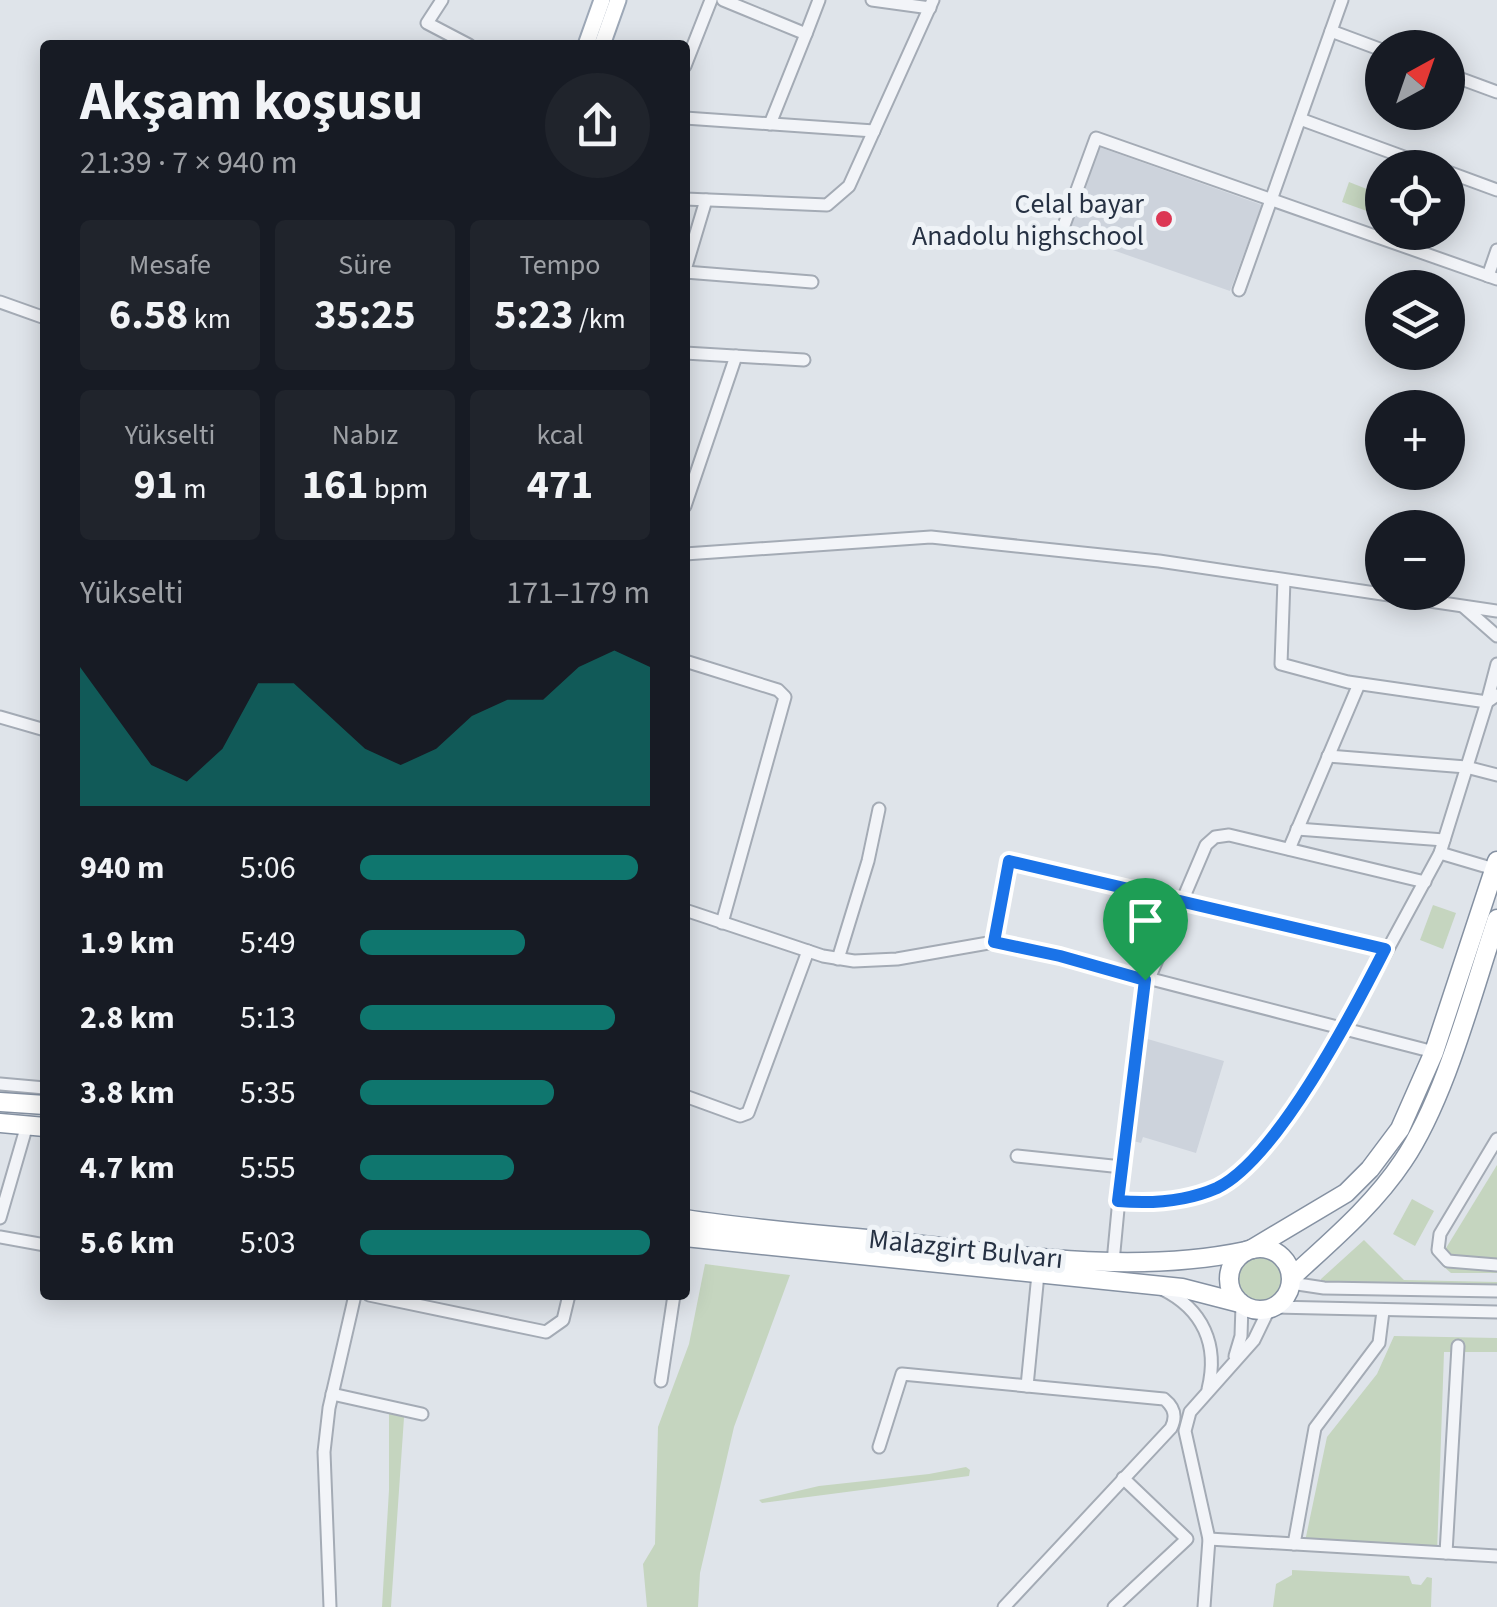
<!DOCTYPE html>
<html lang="tr">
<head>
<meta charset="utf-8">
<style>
  :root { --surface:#171b24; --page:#20242c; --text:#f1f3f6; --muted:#9ea1a6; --accent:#0f766e }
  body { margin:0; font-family:"Source Sans 3",sans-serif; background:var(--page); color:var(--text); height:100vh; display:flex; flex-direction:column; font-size:38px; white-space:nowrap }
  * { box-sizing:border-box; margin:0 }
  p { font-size:32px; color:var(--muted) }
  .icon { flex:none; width:55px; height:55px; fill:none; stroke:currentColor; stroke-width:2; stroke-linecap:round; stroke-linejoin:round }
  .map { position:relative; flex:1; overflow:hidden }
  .details { position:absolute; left:40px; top:40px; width:650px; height:1260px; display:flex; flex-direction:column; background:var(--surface); border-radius:10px; box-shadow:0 5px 25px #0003 }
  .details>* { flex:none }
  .needle { width:65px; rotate:40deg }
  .tools { position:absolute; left:1365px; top:30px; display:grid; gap:20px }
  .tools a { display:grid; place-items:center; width:100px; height:100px; border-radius:50%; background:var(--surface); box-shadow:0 5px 25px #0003; font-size:50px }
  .pin { position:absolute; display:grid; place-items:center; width:85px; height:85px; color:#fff; margin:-102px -42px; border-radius:50% 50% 50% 0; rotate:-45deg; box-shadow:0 0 10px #0007 }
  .pin .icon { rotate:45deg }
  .round { display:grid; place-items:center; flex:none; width:105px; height:105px; border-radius:52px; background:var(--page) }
  .headline { display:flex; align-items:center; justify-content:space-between; height:170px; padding:0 40px }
  h1 { font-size:55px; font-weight:700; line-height:75px }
  .stats { display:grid; grid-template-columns:repeat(3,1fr); gap:15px; height:170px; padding:10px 40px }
  .stats div { display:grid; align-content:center; border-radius:10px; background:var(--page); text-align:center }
  .stats b { font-size:42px; font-weight:700 }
  .stats small { font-size:28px; font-weight:400 }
  .stats p { font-size:28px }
  .chart { height:280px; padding:20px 40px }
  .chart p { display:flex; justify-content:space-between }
  .chart svg { width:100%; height:180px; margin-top:10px; fill:var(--accent); opacity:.7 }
  ul { padding:0 40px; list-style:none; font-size:32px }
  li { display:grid; grid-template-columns:160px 120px 1fr; align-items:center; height:75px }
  li i { height:25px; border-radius:12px; background:var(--accent) }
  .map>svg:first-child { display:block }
  .built { fill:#cdd3dc }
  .green { fill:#c5d5bf }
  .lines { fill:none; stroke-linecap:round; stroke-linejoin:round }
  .minor-casing { stroke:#a4abb5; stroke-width:15 }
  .major-casing { stroke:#9da8b7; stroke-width:19 }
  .highway-casing { stroke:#8591a2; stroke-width:21 }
  .minor { stroke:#f2f4f8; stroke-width:11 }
  .major { stroke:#fff; stroke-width:15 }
  .highway { stroke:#fff; stroke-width:18 }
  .route-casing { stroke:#fff; stroke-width:20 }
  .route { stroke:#1a73e8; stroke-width:12 }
  .poi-dot { fill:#dc3754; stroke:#eff3f7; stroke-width:4 }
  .labels { text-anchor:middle; stroke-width:10; stroke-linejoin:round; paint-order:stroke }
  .poi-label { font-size:28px; fill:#263143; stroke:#eff3f7; text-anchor:end }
  .street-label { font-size:28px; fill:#263143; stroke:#eff3f7 }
</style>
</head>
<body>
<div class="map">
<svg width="1497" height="1607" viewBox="0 0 1497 1607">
  <rect width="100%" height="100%" fill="#dfe4ea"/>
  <g class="built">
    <polygon points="1099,147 1262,205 1230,291 1067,234"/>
    <polygon points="1144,1038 1224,1061 1196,1153 1143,1137 1141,1143 1133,1141"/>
  </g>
  <g class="green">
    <polygon points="1349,182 1382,195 1375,214 1342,202"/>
    <polygon points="1433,905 1456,913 1443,949 1420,940"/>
    <polygon points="1497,1165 1497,1273 1451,1273 1443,1266 1443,1253"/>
    <polygon points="1412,1199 1434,1211 1415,1246 1393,1234"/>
    <polygon points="1364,1240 1404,1280 1497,1282 1497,1297 1330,1294 1321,1285 1321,1279"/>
    <circle cx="1260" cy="1279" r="24"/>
    <polygon points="705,1264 790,1275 734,1427 700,1573 698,1607 647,1607 643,1564 655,1544 658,1427 689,1344"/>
    <polygon points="1394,1336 1497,1338 1497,1352 1444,1352 1437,1553 1432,1559 1303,1551 1327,1437 1377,1374"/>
    <polygon points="389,1403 405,1403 391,1607 382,1607 389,1490"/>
    <polygon points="966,1467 970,1470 969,1476 762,1503 759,1500 819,1486 929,1474"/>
    <polygon points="1292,1570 1409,1576 1412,1584 1421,1585 1427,1577 1432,1578 1431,1607 1273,1607 1276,1584 1292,1575"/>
  </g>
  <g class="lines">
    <g class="minor-casing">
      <g id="minor">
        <polyline points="442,0 427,23 469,45"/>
        <polyline points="723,0 806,34 819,0"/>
        <polyline points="872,0 930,8"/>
        <polyline points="1331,31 1382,50"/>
        <polyline points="685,66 711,0"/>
        <polyline points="1448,74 1497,92"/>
        <polyline points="685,118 874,131"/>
        <polyline points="1300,119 1434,168"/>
        <polyline points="770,124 806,34"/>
        <polyline points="1448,172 1497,190"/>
        <polyline points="685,199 827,205 849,186 933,0"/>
        <polyline points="1063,228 1096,138 1497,279"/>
        <polyline points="685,270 706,200"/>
        <polyline points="685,272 812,282"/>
        <polyline points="1488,276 1497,250"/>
        <polyline points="1239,290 1342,0"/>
        <polyline points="0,302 45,318"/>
        <polyline points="685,353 804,360"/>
        <polyline points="685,506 736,356"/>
        <polyline points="685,554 931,537 1159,561 1497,611"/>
        <polyline points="1284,580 1281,664 1348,682 1487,702 1497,664"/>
        <polyline points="1464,607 1497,636"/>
        <polyline points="685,661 778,690 785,697 722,923"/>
        <polyline points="0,717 45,730"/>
        <polyline points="1328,756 1466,767 1497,775"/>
        <polyline points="1297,829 1444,840"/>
        <polyline points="1289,849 1359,684"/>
        <polyline points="1440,853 1494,869"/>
        <polyline points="685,910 823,956 854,961 897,959 994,942 1031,948 1434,1052"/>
        <polyline points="994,942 1009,861 1385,949"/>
        <polyline points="838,959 868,861 879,809"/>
        <polyline points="1148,981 1206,845 1215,837 1229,835 1425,882"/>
        <polyline points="0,1084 45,1088"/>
        <polyline points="685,1096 740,1116 748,1113 808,951"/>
        <polyline points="1497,1139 1440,1234 1438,1250 1448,1261 1497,1265"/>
        <polyline points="1017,1156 1122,1167"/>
        <polyline points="1118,1201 1161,1203 1216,1188 1246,1167 1264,1148 1344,1030 1440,853 1487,702 1497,695"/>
        <polyline points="0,1218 27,1125"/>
        <polyline points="0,1237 45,1245"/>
        <polyline points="1113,1262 1122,1167 1145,980"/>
        <polyline points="1291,1283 1324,1288 1497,1291"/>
        <path d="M1162,1289C1203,1309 1219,1345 1208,1389"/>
        <polyline points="369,1295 546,1332 563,1320 569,1295"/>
        <polyline points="1274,1307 1497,1312"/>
        <polyline points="1235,1356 1241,1336 1242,1305"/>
        <polyline points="661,1381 674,1295"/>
        <polyline points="1027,1386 1038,1274"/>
        <polyline points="332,1394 422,1414"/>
        <path d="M879,1447L902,1374L1164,1399C1174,1407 1177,1416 1171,1428L1004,1607"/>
        <polyline points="1209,1539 1497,1556"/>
        <polyline points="1294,1544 1315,1428 1379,1343 1383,1311"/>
        <polyline points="1446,1553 1458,1346"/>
        <polyline points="330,1607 324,1452 329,1408 355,1295"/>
        <polyline points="1114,1607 1187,1539 1123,1478"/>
        <polyline points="1204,1607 1209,1539 1185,1431 1190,1412 1254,1340 1269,1309"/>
      </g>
    </g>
    <g class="major-casing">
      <g id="major">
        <polyline points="586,45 602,0"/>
        <polyline points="602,45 618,0"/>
      </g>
    </g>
    <g class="highway-casing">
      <g id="highway">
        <polyline points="0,1102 45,1105"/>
        <polyline points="0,1123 45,1127"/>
        <path d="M685,1219C755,1230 827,1235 897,1242C1013,1255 1132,1275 1246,1251"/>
        <polyline points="685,1237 1182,1288 1240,1303"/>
        <circle cx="1260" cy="1279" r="31"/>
        <polyline points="1252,1249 1346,1193 1370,1169 1400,1129 1434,1052 1497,861"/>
        <path d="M1292,1277C1331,1241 1373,1206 1403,1161C1446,1097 1472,993 1497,919"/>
      </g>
    </g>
    <use href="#minor" class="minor"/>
    <use href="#major" class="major"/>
    <use href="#highway" class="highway"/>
  </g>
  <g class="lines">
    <g class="route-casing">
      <path id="route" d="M1009,861L1385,949C1354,1010 1277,1159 1217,1188C1185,1202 1152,1204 1118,1201L1145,980L1060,956L994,942Z"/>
    </g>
    <use href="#route" class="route"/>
  </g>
  <circle class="poi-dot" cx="1164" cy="219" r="10"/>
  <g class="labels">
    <g class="poi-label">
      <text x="1144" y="213">Celal bayar<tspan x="1144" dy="32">Anadolu highschool</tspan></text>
    </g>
    <g class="street-label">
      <text transform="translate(966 1248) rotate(6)" y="10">Malazgirt Bulvarı</text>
    </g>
  </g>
</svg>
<div class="tools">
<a><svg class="needle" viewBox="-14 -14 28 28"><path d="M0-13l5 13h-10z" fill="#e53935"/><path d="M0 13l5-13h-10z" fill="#9ea1a6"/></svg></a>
<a><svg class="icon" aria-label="locate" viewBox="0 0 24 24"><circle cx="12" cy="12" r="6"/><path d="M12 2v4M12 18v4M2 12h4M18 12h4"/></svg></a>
<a><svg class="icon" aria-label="layers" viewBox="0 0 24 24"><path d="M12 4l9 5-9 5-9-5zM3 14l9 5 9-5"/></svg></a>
<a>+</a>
<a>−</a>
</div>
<div class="pin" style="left:1145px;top:980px;background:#1e9e55"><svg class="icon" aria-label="arrive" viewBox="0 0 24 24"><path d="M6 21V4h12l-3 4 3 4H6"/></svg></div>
<section class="details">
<div class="headline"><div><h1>Akşam koşusu</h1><p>21:39 · 7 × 940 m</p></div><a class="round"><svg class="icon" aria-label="share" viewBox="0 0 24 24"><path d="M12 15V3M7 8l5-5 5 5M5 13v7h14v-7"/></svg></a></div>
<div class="stats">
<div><p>Mesafe</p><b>6.58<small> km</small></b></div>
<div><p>Süre</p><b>35:25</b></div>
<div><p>Tempo</p><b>5:23<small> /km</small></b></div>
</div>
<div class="stats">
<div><p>Yükselti</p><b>91<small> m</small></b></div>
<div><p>Nabız</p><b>161<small> bpm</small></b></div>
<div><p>kcal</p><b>471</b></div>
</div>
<div class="chart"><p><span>Yükselti</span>171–179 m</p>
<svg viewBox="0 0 160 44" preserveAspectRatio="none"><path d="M0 44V10L10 22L20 34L30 38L40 30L50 14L60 14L70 22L80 30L90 34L100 30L110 22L120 18L130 18L140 10L150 6L160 10V44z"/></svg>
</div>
<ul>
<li><b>940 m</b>5:06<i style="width:96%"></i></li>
<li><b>1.9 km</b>5:49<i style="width:57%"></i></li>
<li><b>2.8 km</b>5:13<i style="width:88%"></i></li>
<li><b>3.8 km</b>5:35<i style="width:67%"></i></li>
<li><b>4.7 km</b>5:55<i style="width:53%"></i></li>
<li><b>5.6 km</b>5:03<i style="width:100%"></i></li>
</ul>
</section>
</div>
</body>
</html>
